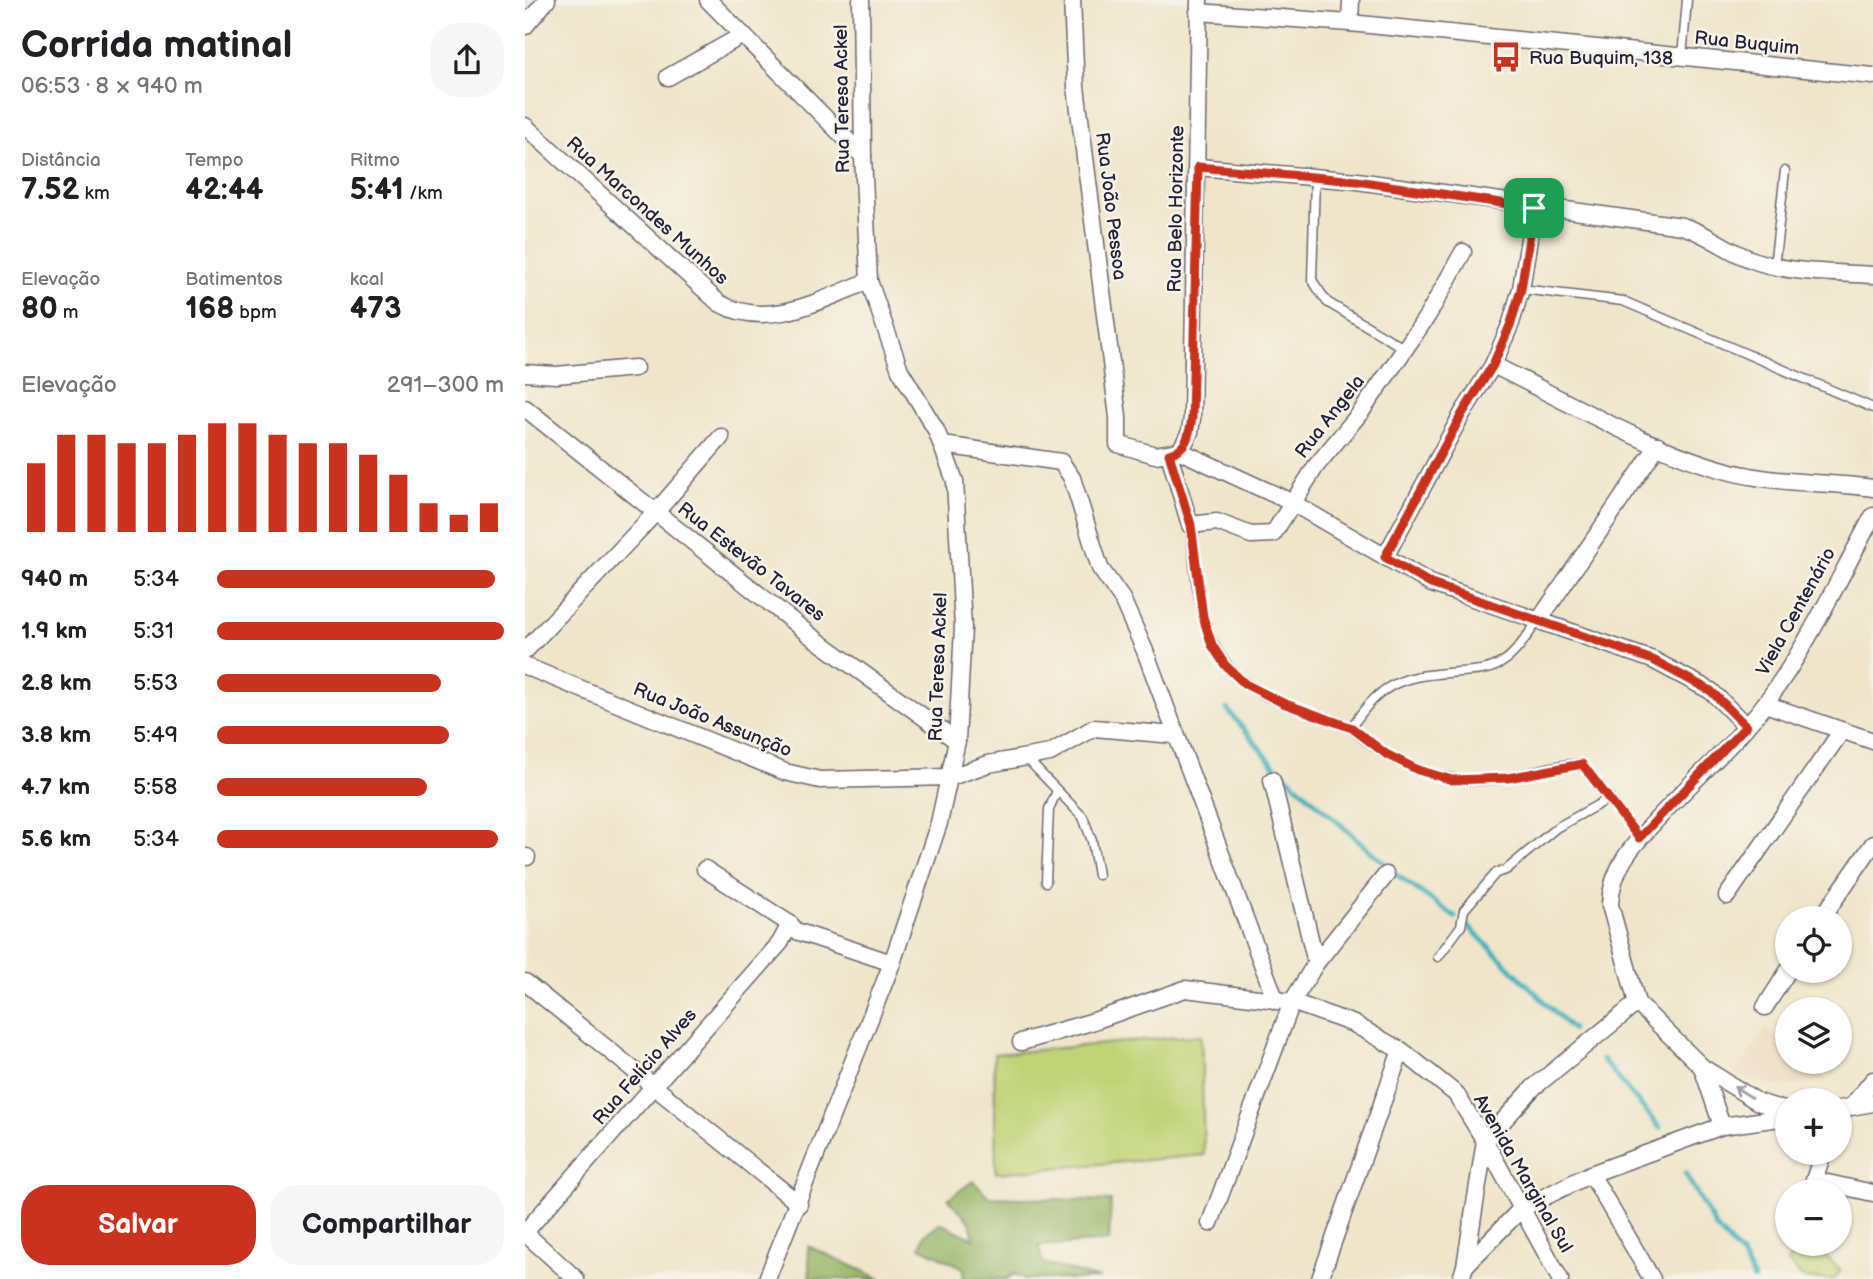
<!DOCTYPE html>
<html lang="pt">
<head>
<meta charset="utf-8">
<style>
  :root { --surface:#fff; --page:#f6f6f6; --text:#202124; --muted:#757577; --accent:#c8321e }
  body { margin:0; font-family:"Balsamiq Sans",sans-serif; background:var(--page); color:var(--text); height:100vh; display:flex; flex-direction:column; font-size:26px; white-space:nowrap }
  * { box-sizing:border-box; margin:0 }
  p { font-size:23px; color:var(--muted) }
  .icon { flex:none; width:38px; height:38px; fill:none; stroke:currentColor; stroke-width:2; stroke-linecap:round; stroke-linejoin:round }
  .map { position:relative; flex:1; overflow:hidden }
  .panel { display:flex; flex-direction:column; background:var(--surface); width:525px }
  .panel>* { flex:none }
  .tools { position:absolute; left:1250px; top:906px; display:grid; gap:14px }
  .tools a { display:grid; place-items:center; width:77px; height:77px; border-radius:50%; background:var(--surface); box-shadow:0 2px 5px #0004; font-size:35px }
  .pin { position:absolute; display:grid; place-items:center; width:60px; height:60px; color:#fff; margin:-30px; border-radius:14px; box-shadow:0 4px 10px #0006 }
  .round { display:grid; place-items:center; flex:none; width:74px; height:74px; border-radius:28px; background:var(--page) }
  .headline { display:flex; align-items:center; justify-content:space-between; height:119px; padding:0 21px }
  h1 { font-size:38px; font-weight:700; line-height:52px }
  .stats { display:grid; grid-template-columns:repeat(3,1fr); gap:10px; height:119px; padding:7px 21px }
  .stats div { display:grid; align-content:center }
  .stats b { font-size:30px; font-weight:700 }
  .stats small { font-size:19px; font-weight:400 }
  .stats p { font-size:19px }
  .chart { height:196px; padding:14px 21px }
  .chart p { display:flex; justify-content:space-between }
  .chart svg { width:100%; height:126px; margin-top:7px; stroke:var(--accent); stroke-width:6 }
  .cta { display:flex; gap:14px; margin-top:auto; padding:14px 21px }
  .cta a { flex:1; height:80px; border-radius:28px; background:var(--accent); color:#fff; font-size:28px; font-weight:700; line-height:80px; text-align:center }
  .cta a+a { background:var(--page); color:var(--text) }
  ul { padding:0 21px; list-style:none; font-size:23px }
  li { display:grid; grid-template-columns:112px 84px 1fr; align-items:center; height:52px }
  li i { height:18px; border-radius:9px; background:var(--accent) }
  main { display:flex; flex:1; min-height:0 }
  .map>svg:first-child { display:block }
  .built { fill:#edd7bb }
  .green { fill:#c0d376; stroke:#717a58; stroke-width:2 }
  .forest { fill:#98b567; stroke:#5d6c51; stroke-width:2 }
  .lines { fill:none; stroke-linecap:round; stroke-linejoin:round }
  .stream { stroke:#41b1bc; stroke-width:5 }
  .lane-casing { stroke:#6a666d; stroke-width:11 }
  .street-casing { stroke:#6a666d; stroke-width:19 }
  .lane { stroke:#fff; stroke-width:8 }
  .street { stroke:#fff; stroke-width:16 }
  .oneway { stroke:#9c9ca7 }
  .route-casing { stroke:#fff; stroke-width:14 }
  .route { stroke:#c8321e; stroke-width:9 }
  .labels { text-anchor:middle; stroke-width:5; stroke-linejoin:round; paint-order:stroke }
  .street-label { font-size:19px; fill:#22223b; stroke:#f7f3e8 }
  .poi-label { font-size:19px; fill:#22223b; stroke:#f7f3e8; text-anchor:start }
</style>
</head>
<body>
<main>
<section class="panel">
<div class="headline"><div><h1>Corrida matinal</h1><p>06:53 · 8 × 940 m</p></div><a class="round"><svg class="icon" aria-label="share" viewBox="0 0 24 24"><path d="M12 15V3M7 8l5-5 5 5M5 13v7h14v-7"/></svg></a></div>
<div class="stats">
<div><p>Distância</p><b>7.52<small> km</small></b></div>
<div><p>Tempo</p><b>42:44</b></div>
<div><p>Ritmo</p><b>5:41<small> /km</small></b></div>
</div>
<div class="stats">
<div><p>Elevação</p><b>80<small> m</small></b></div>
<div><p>Batimentos</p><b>168<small> bpm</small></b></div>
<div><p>kcal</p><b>473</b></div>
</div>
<div class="chart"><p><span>Elevação</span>291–300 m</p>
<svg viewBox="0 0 160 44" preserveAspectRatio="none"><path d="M5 44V20M15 44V10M25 44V10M35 44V13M45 44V13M55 44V10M65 44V6M75 44V6M85 44V10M95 44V13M105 44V13M115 44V17M125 44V24M135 44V34M145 44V38M155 44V34"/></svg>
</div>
<ul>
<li><b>940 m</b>5:34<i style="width:97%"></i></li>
<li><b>1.9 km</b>5:31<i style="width:100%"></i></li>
<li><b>2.8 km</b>5:53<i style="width:78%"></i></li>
<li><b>3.8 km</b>5:49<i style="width:81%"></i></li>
<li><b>4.7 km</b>5:58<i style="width:73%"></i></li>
<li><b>5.6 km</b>5:34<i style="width:98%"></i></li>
</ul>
<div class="cta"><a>Salvar</a><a>Compartilhar</a></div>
</section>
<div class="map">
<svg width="1348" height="1279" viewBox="0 0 1348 1279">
  <rect width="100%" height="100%" fill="#f7f3e8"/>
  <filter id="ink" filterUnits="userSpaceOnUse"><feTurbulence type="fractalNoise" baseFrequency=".0143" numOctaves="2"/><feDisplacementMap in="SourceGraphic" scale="14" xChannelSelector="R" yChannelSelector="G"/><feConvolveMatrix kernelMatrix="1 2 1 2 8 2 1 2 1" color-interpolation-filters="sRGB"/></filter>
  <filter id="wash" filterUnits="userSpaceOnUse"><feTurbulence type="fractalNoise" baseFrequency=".00686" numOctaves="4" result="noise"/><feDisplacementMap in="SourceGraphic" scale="28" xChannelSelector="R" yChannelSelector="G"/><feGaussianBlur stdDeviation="1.57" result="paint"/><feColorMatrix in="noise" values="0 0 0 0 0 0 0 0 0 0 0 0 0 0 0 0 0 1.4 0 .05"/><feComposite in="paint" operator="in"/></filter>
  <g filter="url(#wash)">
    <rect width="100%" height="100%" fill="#f0e5cb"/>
    <polygon class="built" points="1242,1029 1262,1045 1262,1062 1282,1062 1305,1081 1257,1087 1223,1080 1210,1073"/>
    <g class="green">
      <polygon points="676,1035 679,1155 471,1173 469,1054"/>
      <polygon points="1278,1244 1287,1244 1316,1270 1309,1279 1280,1279 1262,1262"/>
    </g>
    <g class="forest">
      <polygon points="448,1181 464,1197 586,1201 584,1241 514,1246 518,1263 575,1279 500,1279 490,1274 481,1279 438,1279 439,1268 395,1247 399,1235 415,1223 449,1239 445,1222 423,1199"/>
      <polygon points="283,1246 356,1279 285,1279"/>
    </g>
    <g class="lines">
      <g class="stream">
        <polyline points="702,709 749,765 872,875 930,917"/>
        <polyline points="941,924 1047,1029"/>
        <polyline points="1077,1059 1135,1128"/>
        <polyline points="1160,1173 1191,1228 1217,1256 1229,1279"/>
      </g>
    </g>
  </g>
  <g filter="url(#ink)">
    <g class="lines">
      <g class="lane-casing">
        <g id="lane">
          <polyline points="1157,57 1162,0"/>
          <polyline points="790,177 787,280 802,302 880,349"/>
          <polyline points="1249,267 1260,171"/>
          <polyline points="996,289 1098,301 1348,408"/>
          <path d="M665,525C673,592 672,662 741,696C768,709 799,716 826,728C858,679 880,676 934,672C949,671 963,671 976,663C992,654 1003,633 1015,619"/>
          <path d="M826,728C869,768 929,789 987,777C1010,772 1034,763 1057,764L1114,838"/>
          <polyline points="502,759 558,817 567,841 573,875"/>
          <polyline points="521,882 524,809 532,791"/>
          <polyline points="913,957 936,926 939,910 971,873 981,870 1031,828 1085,798"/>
        </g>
      </g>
      <g class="street-casing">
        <g id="street">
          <polyline points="183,0 338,156"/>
          <polyline points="547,0 551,87 593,417 593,444 630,455 655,451 665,432 667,418 674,0"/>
          <polyline points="673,12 825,23 1348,76"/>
          <polyline points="825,23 826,0"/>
          <polyline points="0,26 22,0"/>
          <polyline points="143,77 218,35"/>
          <path d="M0,126L194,303C243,331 297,299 344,281"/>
          <path d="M673,167L832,181L1157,226C1182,233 1201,250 1225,259C1262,274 1308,272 1348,275"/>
          <path d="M968,365C1042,401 1145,462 1225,476C1265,484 1307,482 1348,488"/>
          <polyline points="0,373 31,375 110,368"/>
          <polyline points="0,408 286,636 432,741"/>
          <polyline points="418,445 536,462 547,478 575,568 597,599 620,651 751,1001"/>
          <polyline points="655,451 766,502 907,584 1128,660 1186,691 1221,726"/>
          <polyline points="644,454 665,525 692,522 726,535 748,534 791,466 836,412 873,359 903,315 938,252"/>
          <polyline points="860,557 937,414 968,365 986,323 996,289 1009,208"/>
          <polyline points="1015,619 1133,445"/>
          <polyline points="0,651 131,512 196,437"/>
          <polyline points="0,666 260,772 295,780 426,777 463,764 525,753 569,728 649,735"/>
          <polyline points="1240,704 1348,741"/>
          <polyline points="747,780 791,963"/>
          <polyline points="0,857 2,857"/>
          <polyline points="180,869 265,924"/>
          <polyline points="1202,896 1316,732"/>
          <polyline points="1296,919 1348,844"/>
          <polyline points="0,982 274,1204"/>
          <polyline points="1240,1007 1263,971"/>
          <polyline points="496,1042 566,1022 660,989 767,1002 829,1024 880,1053 931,1094 960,1141 1035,1279"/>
          <polyline points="1177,1067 1197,1126"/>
          <polyline points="1326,1107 1348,1080"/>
          <polyline points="1314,1109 1348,1103"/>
          <path d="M1262,1111L1233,1102L1177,1067L1112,1003L1085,905C1086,866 1111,842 1136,815C1171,777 1212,742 1242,701C1284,644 1314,578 1348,516"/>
          <polyline points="1066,1174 1127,1279"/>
          <polyline points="1289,1180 1348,1193"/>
          <polyline points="1285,1192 1298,1153"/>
          <polyline points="685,1223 767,1002 791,963 861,875"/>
          <polyline points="0,1232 255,943 265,924 271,931 367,963"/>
          <polyline points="0,1233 51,1279"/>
          <polyline points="940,1266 960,1141 1008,1088 1112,1003"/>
          <polyline points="242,1279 367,963 414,823 432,741 438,628 430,481 411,430 375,370 344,281 338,156 336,0"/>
          <polyline points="795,1279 876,1050"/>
          <polyline points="936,1279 940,1266 997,1208 1066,1174 1197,1126 1262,1117"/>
        </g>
      </g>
      <use href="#lane" class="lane"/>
      <use href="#street" class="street"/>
    </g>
    <defs><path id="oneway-shaft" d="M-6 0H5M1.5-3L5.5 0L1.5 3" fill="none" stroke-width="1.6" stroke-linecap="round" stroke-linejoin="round" transform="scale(1.75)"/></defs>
    <use class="oneway" href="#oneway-shaft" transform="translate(1218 1092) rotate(-148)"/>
  </g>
  <g class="lines" filter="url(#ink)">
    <g class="route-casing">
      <path id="route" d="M673,167L832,181L1009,208L996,289L986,323L968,365L937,414L860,557L906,584L1128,660L1186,691L1221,726L1114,838L1057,764L983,778L927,780L893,770L861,754L827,728L758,703L720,684L700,665L687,645L678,617L666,525L644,454C662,449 664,436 667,418Z"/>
    </g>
    <use href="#route" class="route"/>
  </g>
  <defs>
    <g id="bus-bare" transform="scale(2.415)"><path d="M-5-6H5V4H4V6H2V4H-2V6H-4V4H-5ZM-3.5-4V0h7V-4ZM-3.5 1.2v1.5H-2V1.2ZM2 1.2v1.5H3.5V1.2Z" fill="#c8321e" stroke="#f7f3e8" stroke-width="2.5" paint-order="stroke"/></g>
  </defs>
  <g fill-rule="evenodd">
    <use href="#bus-bare" x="981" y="57"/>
  </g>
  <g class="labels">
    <g class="street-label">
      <text transform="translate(1222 42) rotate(6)" y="7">Rua Buquim</text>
      <text transform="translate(316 99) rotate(-91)" y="7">Rua Teresa Ackel</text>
      <text transform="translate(587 206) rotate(83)" y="7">Rua João Pessoa</text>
      <text transform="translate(650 209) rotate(-89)" y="7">Rua Belo Horizonte</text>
      <text transform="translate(123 210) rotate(42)" y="7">Rua Marcondes Munhos</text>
      <text transform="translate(804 416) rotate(-52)" y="7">Rua Angela</text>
      <text transform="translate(227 561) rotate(38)" y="7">Rua Estevão Tavares</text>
      <text transform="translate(1270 611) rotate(-61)" y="7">Viela Centenário</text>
      <text transform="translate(412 667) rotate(-88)" y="7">Rua Teresa Ackel</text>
      <text transform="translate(188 719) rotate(22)" y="7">Rua João Assunção</text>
      <text transform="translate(119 1066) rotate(-49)" y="7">Rua Felício Alves</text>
      <text transform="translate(999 1173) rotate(60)" y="7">Avenida Marginal Sul</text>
    </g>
    <g class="poi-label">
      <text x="1004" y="64">Rua Buquim, 138</text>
    </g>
  </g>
</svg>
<div class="tools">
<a><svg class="icon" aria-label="locate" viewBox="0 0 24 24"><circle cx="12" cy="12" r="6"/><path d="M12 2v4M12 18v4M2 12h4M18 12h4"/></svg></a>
<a><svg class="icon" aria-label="layers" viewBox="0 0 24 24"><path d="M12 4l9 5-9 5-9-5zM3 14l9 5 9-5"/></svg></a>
<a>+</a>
<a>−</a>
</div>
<div class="pin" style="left:1009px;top:208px;background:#1e9e55"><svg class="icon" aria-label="arrive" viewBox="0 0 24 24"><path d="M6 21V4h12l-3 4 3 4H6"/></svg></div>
</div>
</main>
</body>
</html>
